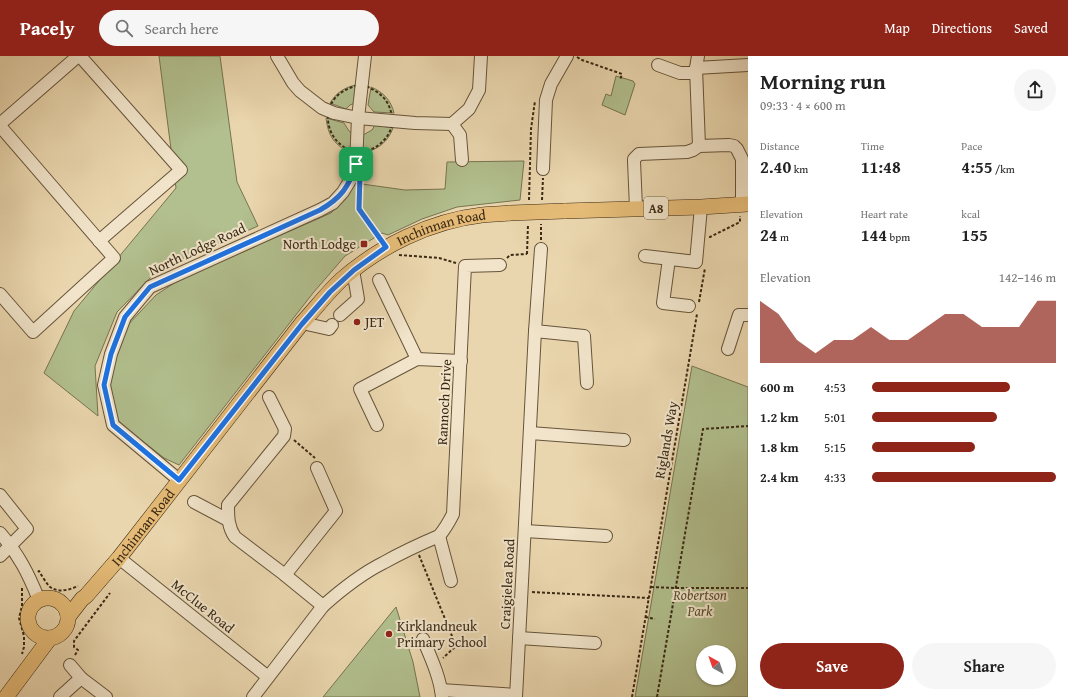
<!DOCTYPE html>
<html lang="en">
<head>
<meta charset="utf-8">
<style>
  :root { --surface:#fff; --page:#f6f6f6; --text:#222; --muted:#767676; --accent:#8f2418 }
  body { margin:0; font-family:"Gentium Book Plus",serif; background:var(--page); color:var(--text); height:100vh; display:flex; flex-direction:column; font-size:15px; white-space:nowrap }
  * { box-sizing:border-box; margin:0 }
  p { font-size:13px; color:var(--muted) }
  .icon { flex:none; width:22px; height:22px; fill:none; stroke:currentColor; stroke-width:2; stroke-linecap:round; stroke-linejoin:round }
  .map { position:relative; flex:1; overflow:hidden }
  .side { display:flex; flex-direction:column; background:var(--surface); width:320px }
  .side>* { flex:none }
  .needle { width:26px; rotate:320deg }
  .controls { position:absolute; left:696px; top:589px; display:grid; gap:8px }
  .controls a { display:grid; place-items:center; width:40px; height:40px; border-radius:50%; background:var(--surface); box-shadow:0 1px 3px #0004; font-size:20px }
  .pin { position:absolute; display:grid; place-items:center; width:34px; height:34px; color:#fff; margin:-17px; border-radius:8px; box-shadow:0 2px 6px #0006 }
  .round { display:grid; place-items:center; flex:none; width:42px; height:42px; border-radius:21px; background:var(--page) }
  .headline { display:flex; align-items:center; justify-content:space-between; height:68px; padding:0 12px }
  h1 { font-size:22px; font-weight:700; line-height:30px }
  .figures { display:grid; grid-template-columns:repeat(3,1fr); gap:6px; height:68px; padding:4px 12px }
  .figures div { display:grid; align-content:center }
  .figures b { font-size:17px; font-weight:700 }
  .figures small { font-size:11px; font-weight:400 }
  .figures p { font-size:11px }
  .chart { height:112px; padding:8px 12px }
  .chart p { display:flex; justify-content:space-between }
  .chart svg { width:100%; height:72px; margin-top:4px; fill:var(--accent); opacity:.7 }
  .button { display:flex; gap:8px; margin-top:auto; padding:8px 12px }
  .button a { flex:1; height:46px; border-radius:24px; background:var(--accent); color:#fff; font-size:16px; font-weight:700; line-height:46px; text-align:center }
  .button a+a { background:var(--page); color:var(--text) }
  ul { padding:0 12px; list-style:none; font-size:13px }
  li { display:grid; grid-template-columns:64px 48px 1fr; align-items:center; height:30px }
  li i { height:10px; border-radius:5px; background:var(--accent) }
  header { display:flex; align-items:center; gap:24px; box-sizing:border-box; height:56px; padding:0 20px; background:var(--accent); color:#fff }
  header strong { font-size:19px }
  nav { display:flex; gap:22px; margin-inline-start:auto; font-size:14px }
  .search { width:280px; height:36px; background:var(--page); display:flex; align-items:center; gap:10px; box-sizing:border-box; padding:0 14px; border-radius:22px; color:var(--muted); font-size:15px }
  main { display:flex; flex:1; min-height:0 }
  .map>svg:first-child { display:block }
  .green { fill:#b2bf8e; stroke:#767451; fill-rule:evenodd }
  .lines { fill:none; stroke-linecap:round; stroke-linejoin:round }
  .minor-casing { stroke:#66543a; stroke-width:14 }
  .major-casing { stroke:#3a2914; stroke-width:16 }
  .path { stroke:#3a2914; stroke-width:2; stroke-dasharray:3 2; stroke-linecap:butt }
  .minor { stroke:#f1e4ca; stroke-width:12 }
  .major { stroke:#e5bb77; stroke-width:15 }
  .major-bridge-casing { stroke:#3a2914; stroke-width:16; stroke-linecap:butt }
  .major-bridge { stroke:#e5bb77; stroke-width:15 }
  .route-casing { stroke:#fff; stroke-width:8 }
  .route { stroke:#1a73e8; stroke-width:5 }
  .poi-dot { fill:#8f2418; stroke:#f1e4ca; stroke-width:1.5 }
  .labels { text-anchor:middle; stroke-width:4; stroke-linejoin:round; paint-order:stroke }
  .shield { fill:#f1e4ca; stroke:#71614b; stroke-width:1 }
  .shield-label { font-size:13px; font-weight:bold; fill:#3a2914 }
  .street-label { font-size:14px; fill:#3a2914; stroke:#f1e4ca }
  .poi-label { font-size:14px; fill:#3a2914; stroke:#f1e4ca; text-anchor:start }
  .park-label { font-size:14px; font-style:italic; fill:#584e32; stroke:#f1e4ca }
</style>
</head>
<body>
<header>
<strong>Pacely</strong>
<div class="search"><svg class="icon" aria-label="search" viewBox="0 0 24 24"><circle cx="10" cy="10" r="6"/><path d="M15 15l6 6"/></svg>Search here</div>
<nav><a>Map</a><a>Directions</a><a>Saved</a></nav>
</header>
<main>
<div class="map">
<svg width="748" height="641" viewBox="0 0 748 641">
  <rect width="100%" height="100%" fill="#ead6ae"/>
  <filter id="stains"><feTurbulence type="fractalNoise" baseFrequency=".005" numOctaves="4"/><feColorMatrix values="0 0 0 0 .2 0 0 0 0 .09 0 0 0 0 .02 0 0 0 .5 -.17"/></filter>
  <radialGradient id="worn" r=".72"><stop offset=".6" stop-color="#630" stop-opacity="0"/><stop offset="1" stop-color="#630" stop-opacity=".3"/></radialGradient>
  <g class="green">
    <polygon points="159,0 220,0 237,126 258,170 157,215 117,256 95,310 98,360 44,317 74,255 176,132"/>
    <polygon points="616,20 633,25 635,28 625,59 602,49 606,38 611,40"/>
    <path d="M356,29L355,47L350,49L346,53L330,47C336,37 345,31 356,29Z"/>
    <path d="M371,31C383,36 391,44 394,57L374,56L368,49Z"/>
    <path d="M326,62L344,67L349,75L353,78L351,96C334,90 328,79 326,62Z"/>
    <path d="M375,69L393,72C388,86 377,95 361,97L363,79L372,74Z"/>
    <polygon points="524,105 520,144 457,151 422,163 388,179 382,177 345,200 313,237 179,409 164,402 126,372 116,362 109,334 112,307 126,271 156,239 179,224 331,157 345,143 355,127 405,134 445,133 447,106"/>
    <path d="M692,310L748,331V641H635ZM703,596H729V622H703Z"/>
    <polygon points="396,551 413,606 420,641 323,641"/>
  </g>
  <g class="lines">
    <g class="minor-casing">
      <g id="minor">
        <polyline points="80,0 181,114 99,185"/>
        <polyline points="277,0 293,27 300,35 322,52 334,57 358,62 415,67 452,68 469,53 479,34 481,0"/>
        <polyline points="658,9 680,17 696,17"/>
        <polyline points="696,12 698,0"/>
        <polyline points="0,68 78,0"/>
        <polyline points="452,68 460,79 462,104"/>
        <polyline points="0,70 114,202 33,276 0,238"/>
        <polyline points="699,90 696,12 748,9"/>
        <polyline points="543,113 546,44 551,28 567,0"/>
        <polyline points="636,152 634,105 634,103 639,98 687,96 693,94 699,90 729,89 734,90 737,93 742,103 742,148"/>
        <polyline points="645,200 696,206 701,151"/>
        <polyline points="669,203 663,247 689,250"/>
        <polyline points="379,224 417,303"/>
        <polyline points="340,259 358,243 353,214"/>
        <polyline points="302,267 329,273 332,269"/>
        <polyline points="535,275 584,280 587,327"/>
        <polyline points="728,293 739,259 748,259"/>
        <path d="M269,341L285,373L284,380L228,449C228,461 228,471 235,481L285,519L323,550"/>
        <polyline points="377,369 360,333 417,303 461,305"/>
        <polyline points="530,377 624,384"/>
        <polyline points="179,424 113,369 104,329 111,298 125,261 150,231 320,154 333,147 343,136 352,121 356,108 358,62 365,0"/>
        <polyline points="0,439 27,473 0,500"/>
        <polyline points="194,446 228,464"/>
        <polyline points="525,475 606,480"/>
        <path d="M0,477C19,499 28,517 39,544"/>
        <polyline points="439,480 451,525"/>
        <polyline points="119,502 268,621"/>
        <polyline points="285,519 336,455 317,412"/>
        <polyline points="519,582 595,587"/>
        <path d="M423,583C431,602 440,621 442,641"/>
        <polyline points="70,609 81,622 106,641"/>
        <polyline points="441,634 516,639"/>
        <polyline points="60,641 81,622"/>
        <path d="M253,641L323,550C341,534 361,518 383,507C401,497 420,488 439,480C445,473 449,466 453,458L465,210L500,209"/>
        <polyline points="516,641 535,275 541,193"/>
      </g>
    </g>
    <g class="major-casing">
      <g id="major">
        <polyline points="564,155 701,151 748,148"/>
        <circle cx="48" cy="562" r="20"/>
        <path id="s1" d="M68,561L82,543L86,540L119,502L302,267C315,253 327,237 341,224C380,190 430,165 482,159C491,158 501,158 510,157"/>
        <polyline points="6,641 50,582"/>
      </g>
    </g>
    <g class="path">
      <polyline points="577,1 582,4 622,18 620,24"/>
      <path d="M362,28C379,36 388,41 392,60C394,68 390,77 385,83C379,90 371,95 361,95C355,94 349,94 344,91C324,78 322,49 342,36C348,32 355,30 362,28Z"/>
      <polyline points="360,130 359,153 379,181"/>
      <polyline points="529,144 531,73 535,45"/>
      <polyline points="542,144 543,122"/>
      <polyline points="710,182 710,181 740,166 740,160"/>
      <polyline points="541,184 541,168"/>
      <polyline points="527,198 528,168"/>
      <polyline points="399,199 439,202 456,207"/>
      <polyline points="507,202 510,199 527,198"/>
      <polyline points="699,246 705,212"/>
      <polyline points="294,384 315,402"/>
      <polyline points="419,499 456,590 443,602"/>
      <path d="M38,516L39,515C42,520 46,527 50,531C59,537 69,534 78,530"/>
      <polyline points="651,531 675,532 748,532"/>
      <polyline points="22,532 22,550 19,562 24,580 24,591 22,598"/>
      <polyline points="532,536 649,542"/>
      <polyline points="645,561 655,563"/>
      <polyline points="75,599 78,594 74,591 74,585 110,537"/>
      <polyline points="632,641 697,258"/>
      <polyline points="657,641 703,373 748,370"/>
    </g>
    <use href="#minor" class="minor"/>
    <use href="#major" class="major"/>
    <g class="major-bridge-casing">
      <polyline id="major-bridge" points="510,157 564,155"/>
    </g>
    <use href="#major-bridge" class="major-bridge"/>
  </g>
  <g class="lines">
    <g class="route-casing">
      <path id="route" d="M356,108L360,118L359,153L386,191L354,214L330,236L302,268L179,424L113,369L104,329L111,298L125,261L150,231L320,154C341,142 349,131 356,108Z"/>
    </g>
    <use href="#route" class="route"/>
  </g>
  <g class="poi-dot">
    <rect x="360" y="184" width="8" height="8" rx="2"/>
    <circle cx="357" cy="266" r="4"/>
    <circle cx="389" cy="578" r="4"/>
  </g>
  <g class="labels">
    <rect class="shield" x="644" y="141" width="24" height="22" rx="3"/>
    <g class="shield-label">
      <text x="656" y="157">A8</text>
    </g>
    <g class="street-label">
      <text dy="5" stroke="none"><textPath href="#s1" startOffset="549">Inchinnan Road</textPath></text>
      <text transform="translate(197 193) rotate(-25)" y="5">North Lodge Road</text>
      <text transform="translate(444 346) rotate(-87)" y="5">Rannoch Drive</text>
      <text transform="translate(666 384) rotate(-80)" y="5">Riglands Way</text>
      <text dy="5" stroke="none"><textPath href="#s1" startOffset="117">Inchinnan Road</textPath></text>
      <text transform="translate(507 528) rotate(-87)" y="5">Craigielea Road</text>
      <text transform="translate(203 550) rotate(39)" y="5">McClue Road</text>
    </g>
    <g class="poi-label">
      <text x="356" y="193" text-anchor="end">North Lodge</text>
      <text x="365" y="271">JET</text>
      <text x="397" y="575">Kirklandneuk<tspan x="397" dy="16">Primary School</tspan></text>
    </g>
    <g class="park-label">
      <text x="700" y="544">Robertson<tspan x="700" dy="16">Park</tspan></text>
    </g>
  </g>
  <rect width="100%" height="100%" filter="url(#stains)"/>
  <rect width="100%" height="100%" fill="url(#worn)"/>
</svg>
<div class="controls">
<a><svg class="needle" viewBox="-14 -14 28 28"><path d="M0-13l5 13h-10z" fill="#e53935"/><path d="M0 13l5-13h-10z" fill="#767676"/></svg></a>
</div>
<div class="pin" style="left:356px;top:108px;background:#1e9e55"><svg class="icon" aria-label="arrive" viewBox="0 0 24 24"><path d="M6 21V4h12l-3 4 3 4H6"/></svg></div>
</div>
<section class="side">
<div class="headline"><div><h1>Morning run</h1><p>09:33 · 4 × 600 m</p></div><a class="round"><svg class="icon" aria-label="share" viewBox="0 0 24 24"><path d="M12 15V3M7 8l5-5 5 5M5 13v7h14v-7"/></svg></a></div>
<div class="figures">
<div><p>Distance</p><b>2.40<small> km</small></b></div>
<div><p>Time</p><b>11:48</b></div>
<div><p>Pace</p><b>4:55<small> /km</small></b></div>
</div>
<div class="figures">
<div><p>Elevation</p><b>24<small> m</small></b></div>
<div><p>Heart rate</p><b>144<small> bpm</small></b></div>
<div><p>kcal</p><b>155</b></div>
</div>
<div class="chart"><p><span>Elevation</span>142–146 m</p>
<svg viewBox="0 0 160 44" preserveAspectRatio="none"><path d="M0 44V6L10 14L20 30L30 38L40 30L50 30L60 22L70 30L80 30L90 22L100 14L110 14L120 22L130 22L140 22L150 6L160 6V44z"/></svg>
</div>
<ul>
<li><b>600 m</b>4:53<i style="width:75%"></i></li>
<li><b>1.2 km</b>5:01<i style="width:68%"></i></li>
<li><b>1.8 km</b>5:15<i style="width:56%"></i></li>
<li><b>2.4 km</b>4:33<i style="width:100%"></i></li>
</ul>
<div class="button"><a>Save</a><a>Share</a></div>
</section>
</main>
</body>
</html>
